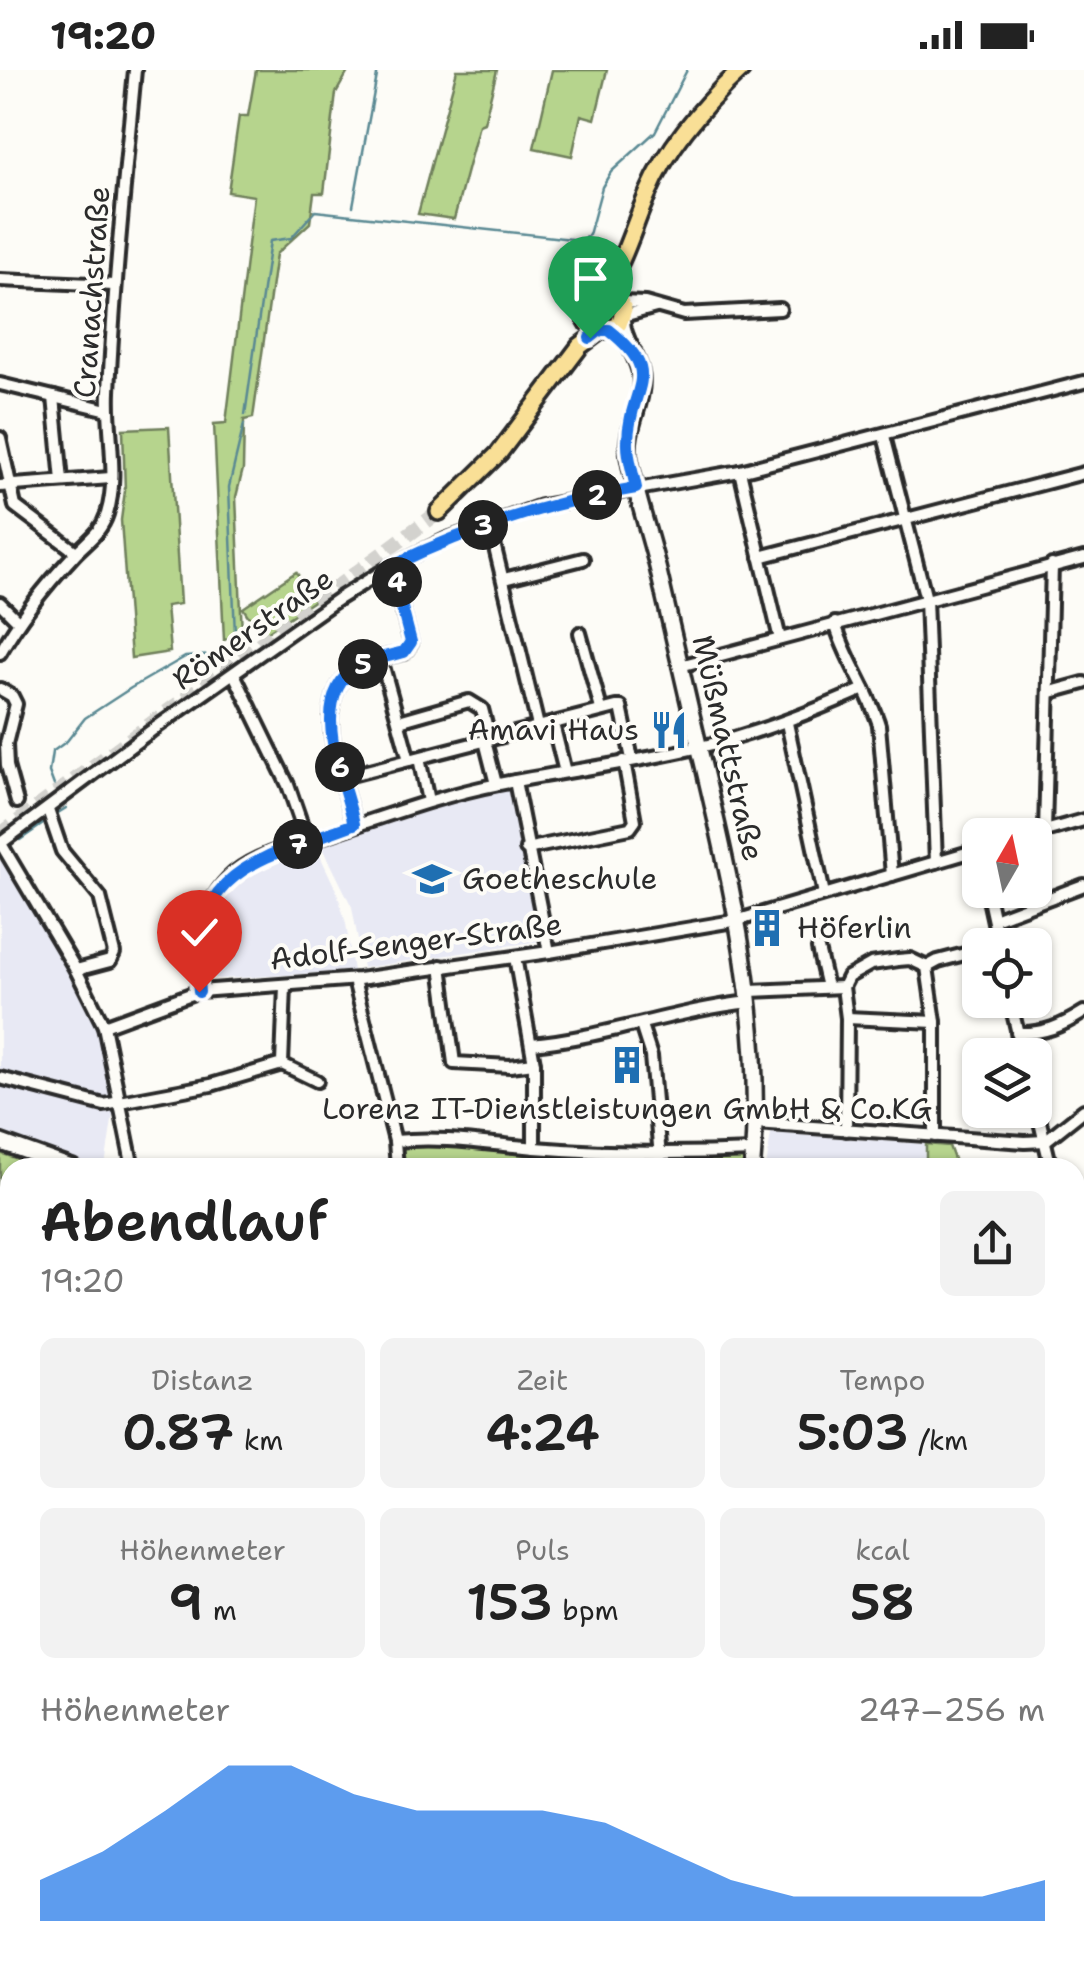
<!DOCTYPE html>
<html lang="de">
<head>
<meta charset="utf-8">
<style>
  :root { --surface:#fff; --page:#f2f2f2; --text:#222; --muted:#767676; --accent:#1a73e8 }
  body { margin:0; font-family:"Shantell Sans",sans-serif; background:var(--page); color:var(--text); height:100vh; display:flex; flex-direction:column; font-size:38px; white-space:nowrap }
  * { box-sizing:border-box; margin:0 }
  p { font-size:32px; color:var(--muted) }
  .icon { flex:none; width:55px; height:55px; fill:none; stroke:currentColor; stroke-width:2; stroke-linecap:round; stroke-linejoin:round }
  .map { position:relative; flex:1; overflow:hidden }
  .side { position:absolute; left:0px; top:1088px; width:1085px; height:812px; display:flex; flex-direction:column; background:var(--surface); border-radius:30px 30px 0 0; box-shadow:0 2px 8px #0004 }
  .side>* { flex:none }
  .needle { width:65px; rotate:9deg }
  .fabs { position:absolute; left:962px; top:748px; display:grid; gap:20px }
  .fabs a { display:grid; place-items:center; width:90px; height:90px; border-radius:15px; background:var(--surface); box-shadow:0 2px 8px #0004; font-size:50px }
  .pin { position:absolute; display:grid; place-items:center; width:85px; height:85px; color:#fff; margin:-102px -42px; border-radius:50% 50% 50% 0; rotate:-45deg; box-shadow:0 0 10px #0007 }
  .pin .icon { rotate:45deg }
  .km { position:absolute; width:50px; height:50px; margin:-25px; border-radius:50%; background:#222; color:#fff; font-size:28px; line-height:50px; text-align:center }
  .round { display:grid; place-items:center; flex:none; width:105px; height:105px; border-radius:15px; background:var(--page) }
  .headline { display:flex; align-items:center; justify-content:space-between; height:170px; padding:0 40px }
  h1 { font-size:55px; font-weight:600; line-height:75px }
  .metrics { display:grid; grid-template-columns:repeat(3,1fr); gap:15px; height:170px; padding:10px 40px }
  .metrics div { display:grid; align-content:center; border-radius:15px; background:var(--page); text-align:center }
  .metrics b { font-size:50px; font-weight:600 }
  .metrics small { font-size:28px; font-weight:400 }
  .metrics p { font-size:28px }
  .chart { height:280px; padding:20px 40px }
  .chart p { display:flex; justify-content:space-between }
  .chart svg { width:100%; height:180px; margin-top:10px; fill:var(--accent); opacity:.7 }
  .status { display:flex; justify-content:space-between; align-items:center; height:70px; padding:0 50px; background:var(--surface); direction:ltr }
  .status svg { height:28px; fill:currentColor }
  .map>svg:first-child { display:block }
  .built { fill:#e8e9f4 }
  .green { fill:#b6d48d; stroke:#70805c; stroke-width:2.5 }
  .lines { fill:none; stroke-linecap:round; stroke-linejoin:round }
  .stream { stroke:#5a8993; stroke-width:2.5 }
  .primary-tunnel { stroke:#d3d2ce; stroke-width:15; stroke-dasharray:15 8; stroke-linecap:butt }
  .street-casing { stroke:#2b2b2b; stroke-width:18 }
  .secondary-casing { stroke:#2b2b2b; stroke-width:21 }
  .primary-casing { stroke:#2b2b2b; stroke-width:22 }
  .street { stroke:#fdfcf7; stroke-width:10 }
  .secondary { stroke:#fdfcf7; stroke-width:14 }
  .primary { stroke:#f9df96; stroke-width:15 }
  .route-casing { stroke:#fff; stroke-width:20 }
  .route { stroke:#1a73e8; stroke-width:12 }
  .labels { text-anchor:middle; stroke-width:8; stroke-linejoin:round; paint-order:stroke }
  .street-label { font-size:30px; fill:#2b2b2b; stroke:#fdfcf7 }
  .poi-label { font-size:30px; fill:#2b2b2b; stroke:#fdfcf7; text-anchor:start }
</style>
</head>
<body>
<div class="status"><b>19:20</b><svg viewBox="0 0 49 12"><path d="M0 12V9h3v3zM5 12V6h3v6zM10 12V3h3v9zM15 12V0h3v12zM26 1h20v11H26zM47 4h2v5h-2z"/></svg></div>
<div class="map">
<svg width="1084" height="1899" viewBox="0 0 1084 1899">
  <rect width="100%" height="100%" fill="#fdfcf7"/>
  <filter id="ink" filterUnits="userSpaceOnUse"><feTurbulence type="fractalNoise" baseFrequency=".01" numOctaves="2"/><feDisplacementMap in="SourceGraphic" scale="20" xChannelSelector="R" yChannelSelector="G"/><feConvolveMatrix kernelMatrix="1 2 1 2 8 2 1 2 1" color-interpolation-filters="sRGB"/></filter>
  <g filter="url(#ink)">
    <g class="built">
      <polygon points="510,718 539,871 363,898 352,837 321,774 398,748"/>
      <polygon points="316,777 337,822 346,854 353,901 219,909 211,907 211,868 222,832 250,805"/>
      <polygon points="0,785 97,955 113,1044 105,1096 51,1085 0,1067"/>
      <polygon points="771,1063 926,1074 926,1093 929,1097 766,1098"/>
      <polygon points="1075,1242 1084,1253 1084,1386 1075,1374"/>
      <polygon points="920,1890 986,1890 995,1899 909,1899"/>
    </g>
    <g class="green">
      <polygon points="256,0 349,0 336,23 324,123 314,123 310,153 276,184 253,348 244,350 243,399 236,427 242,564 224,570 214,354 226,353 254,126 228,122 239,46 248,46"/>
      <polygon points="457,0 497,0 484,53 479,55 454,149 418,144"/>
      <polygon points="552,0 607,0 595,49 581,45 572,86 534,78"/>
      <polygon points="169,357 180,534 166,536 170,582 131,588 121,450 125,421 123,359"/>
      <polygon points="296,502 315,530 261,566 243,538"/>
      <polygon points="433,1072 660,1088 744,1086 743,1098 401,1098 399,1074"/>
      <polygon points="926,1074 949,1076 957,1097 929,1097 926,1093"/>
      <polygon points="0,1083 43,1097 10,1098 10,1127 6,1128 0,1118"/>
      <polygon points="0,1497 10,1499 10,1548 0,1532"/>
      <polygon points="0,1606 10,1608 10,1801 0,1801"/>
      <polygon points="1084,1815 1084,1899 1014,1899 1004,1890 1075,1890 1075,1822"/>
    </g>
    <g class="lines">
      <g class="stream">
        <polyline points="353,136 378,0"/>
        <polyline points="245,345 270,171 291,168 315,141 581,170 589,165 602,117 611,102 655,62 687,0"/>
        <polyline points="235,565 229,417 244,354"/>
        <polyline points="224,581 235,572"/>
        <polyline points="55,718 49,702 52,682 67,671 85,648 131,618 185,587 213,585"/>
        <polyline points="58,743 66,738"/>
        <polyline points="20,770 46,752"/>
        <polyline points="133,1065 140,1098"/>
        <polyline points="0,1543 10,1560"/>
        <polyline points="10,1702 3,1716 10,1739"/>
        <polyline points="0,1759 10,1751"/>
      </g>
      <polyline class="primary-tunnel" points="0,765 439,442"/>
      <g class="street-casing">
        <g id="street">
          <polyline points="0,210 114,215"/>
          <polyline points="622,232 645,233 684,244 780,239"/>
          <polyline points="623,246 656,237"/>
          <polyline points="0,314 108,340"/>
          <polyline points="54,327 62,411"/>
          <polyline points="884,366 926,529 936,792"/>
          <polyline points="0,368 15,436 76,482"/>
          <polyline points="740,401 780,569"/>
          <polyline points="0,416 111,408"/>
          <polyline points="489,453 538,656"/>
          <polyline points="760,487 1084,403"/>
          <polyline points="504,509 583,489"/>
          <polyline points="0,533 18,551"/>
          <path d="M835,553C845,589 868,619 879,655L892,805"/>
          <polyline points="580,563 601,639"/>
          <path d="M0,583C20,547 46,515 74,485C86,472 101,463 107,444C119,406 107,361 109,322C114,214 125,107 135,0"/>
          <polyline points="381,589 409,690"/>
          <polyline points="680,596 1084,488"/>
          <polyline points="234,604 288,715 307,770"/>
          <polyline points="0,619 12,626 16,634 6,674 7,696 17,732"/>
          <polyline points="1051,622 1084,613"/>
          <polyline points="399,651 469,631 482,639 490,670"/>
          <polyline points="787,653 824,824"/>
          <polyline points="553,654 565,702"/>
          <polyline points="485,671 496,714"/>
          <polyline points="419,688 428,731"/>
          <polyline points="343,707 616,637 621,637 632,689"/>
          <polyline points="515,711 549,882"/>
          <polyline points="48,740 62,781 100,827 114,883 110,891 76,900"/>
          <path d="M354,754C344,708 305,626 359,596C372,589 389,586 404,583L411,573L391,496"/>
          <polyline points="1045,761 1052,495"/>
          <polyline points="1031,765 1084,750"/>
          <polyline points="0,772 76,900 104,956 133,1098"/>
          <polyline points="1,773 151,661 338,529 391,496 445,470 541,436 740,401 1084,312"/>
          <polyline points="526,779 630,758 635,751 624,691"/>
          <polyline points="987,820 999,875"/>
          <polyline points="994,849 1084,815"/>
          <polyline points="818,879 827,917"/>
          <polyline points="515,887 534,993 534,1078"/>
          <polyline points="441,896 454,993 510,996 534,993"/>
          <polyline points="927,897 938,891 980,880"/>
          <polyline points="354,910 395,1071 397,1098"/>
          <path d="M199,921C194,880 201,831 234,803C256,785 291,776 318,768C378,749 437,726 499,714C566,701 634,693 700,677C757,664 810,643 864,619"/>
          <polyline points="749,921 843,917"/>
          <polyline points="1010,930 1023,985"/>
          <polyline points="847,948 935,952"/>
          <polyline points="641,955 651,986 661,1098"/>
          <polyline points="104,956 199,921 359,909 549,882 739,850 980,779"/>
          <path d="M1017,963C1044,964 1062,956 1084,942"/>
          <path d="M532,974C606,967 675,940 750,932"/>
          <polyline points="282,994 317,1011"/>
          <polyline points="0,1008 104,1035 211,1015 282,994 285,916"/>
          <polyline points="1035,1031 1051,1098"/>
          <polyline points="756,1053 1025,1072 1045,1071 1084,1040"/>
          <polyline points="846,1060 847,948 843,917 848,907 871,894 898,890 910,889 927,897 935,952 935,1066"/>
          <path d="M395,1071C443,1066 487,1074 535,1078C608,1084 681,1084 754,1081"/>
          <path d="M0,1127C15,1147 4,1180 0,1203"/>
          <polyline points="1075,1176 1084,1189"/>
          <polyline points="1075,1227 1084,1219"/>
          <polyline points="0,1260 10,1267"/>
          <polyline points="1075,1427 1084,1420"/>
          <polyline points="0,1485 10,1487"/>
          <polyline points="1075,1762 1084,1755"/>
          <polyline points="1075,1783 1084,1792"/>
          <polyline points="0,1842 10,1842"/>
          <polyline points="113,1890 115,1899"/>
          <polyline points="314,1890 315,1899"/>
          <polyline points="465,1890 466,1899"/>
          <polyline points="538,1890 545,1899"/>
          <polyline points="631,1890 693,1899"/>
          <polyline points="806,1890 814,1899"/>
          <polyline points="998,1890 1007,1899"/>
          <polyline points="707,1899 710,1890"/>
          <polyline points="774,1899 782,1890"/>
          <polyline points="899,1899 911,1890"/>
        </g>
      </g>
      <g class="secondary-casing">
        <g id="secondary">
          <path d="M622,250C622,270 639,286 641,306C644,334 624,359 629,388C636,425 649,462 658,499C672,558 685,618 699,677C732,816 765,954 752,1098"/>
          <polyline points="0,1072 73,1098"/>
          <polyline points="1075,1389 1084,1400"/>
          <polyline points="556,1890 562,1899"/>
        </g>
      </g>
      <g class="primary-casing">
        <g id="primary">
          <path d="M603,221L617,226L624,239L619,254C588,276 568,231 603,221C625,192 633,156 648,123C668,76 704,34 741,0"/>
          <polyline points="439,442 499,383 580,276 600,261"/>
          <polyline points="1075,1593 1084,1585"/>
          <polyline points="758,1899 769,1890"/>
        </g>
      </g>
      <use href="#street" class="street"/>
      <use href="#secondary" class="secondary"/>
      <use href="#primary" class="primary"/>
    </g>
  </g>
  <g class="lines" filter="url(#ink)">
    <g class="route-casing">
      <path id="route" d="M199,922C186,797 260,790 354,754C344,708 305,626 359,596C372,589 389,586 404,582L411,572L391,496C471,457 549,432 636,418C633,402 627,387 628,371C629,316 667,306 609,260H600L590,268"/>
    </g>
    <use href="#route" class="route"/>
  </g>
  <defs>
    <g id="restaurant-bare" transform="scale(3)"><path d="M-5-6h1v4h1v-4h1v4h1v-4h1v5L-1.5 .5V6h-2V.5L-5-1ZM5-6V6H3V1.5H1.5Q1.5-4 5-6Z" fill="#1f6fb2" stroke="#fdfcf7" stroke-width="2.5" paint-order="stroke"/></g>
    <g id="school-bare" transform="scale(3)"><path d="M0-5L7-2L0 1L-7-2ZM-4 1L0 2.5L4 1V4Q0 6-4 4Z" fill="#1f6fb2" stroke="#fdfcf7" stroke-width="2.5" paint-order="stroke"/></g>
    <g id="building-bare" transform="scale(3)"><path d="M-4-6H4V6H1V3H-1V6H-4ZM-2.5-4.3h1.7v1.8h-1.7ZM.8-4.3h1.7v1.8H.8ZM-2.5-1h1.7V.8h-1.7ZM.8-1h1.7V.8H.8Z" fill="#1f6fb2" stroke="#fdfcf7" stroke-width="2.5" paint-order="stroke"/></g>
  </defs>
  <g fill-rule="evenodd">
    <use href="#restaurant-bare" x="669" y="660"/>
    <use href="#school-bare" x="432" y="809"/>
    <use href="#building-bare" x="767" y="858"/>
    <use href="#building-bare" x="627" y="995"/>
  </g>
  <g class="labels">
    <g class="street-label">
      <text transform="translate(92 222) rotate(-86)" y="10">Cranachstraße</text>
      <text transform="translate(253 559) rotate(-35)" y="10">Römerstraße</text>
      <text transform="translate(728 678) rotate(77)" y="10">Müßmattstraße</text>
      <text transform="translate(416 872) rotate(-7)" y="10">Adolf-Senger-Straße</text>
    </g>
    <g class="poi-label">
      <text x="639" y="670" text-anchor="end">Amavi Haus</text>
      <text x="462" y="819">Goetheschule</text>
      <text x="797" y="868">Höferlin</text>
      <text x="627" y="1049" text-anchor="middle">Lorenz IT-Dienstleistungen GmbH &amp; Co.KG</text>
    </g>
  </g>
</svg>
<div class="fabs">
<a><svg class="needle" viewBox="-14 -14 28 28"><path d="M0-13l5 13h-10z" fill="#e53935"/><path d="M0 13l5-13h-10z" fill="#767676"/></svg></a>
<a><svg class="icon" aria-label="locate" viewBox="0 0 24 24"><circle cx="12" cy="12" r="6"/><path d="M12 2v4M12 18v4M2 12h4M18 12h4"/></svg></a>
<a><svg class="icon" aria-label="layers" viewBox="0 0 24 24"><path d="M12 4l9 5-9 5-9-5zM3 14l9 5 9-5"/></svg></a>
</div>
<div class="pin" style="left:590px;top:268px;background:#1e9e55"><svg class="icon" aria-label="arrive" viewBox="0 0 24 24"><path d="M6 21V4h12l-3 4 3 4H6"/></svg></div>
<div class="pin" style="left:199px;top:922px;background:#d93025"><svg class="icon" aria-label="check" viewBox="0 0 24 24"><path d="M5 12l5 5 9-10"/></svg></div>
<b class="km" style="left:597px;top:425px">2</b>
<b class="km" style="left:483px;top:455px">3</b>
<b class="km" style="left:397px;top:512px">4</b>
<b class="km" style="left:363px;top:594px">5</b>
<b class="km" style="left:340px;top:697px">6</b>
<b class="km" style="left:298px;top:774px">7</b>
<section class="side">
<div class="headline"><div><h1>Abendlauf</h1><p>19:20</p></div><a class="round"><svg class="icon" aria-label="share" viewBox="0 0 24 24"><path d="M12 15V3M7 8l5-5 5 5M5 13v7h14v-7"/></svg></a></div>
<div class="metrics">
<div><p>Distanz</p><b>0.87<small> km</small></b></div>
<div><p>Zeit</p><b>4:24</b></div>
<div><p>Tempo</p><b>5:03<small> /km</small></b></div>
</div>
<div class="metrics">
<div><p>Höhenmeter</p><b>9<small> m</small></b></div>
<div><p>Puls</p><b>153<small> bpm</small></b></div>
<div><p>kcal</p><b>58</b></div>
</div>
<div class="chart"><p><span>Höhenmeter</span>247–256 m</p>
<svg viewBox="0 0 160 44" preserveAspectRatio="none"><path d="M0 44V34L10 27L20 17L30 6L40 6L50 13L60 17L70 17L80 17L90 20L100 27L110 34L120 38L130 38L140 38L150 38L160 34V44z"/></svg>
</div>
</section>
</div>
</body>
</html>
